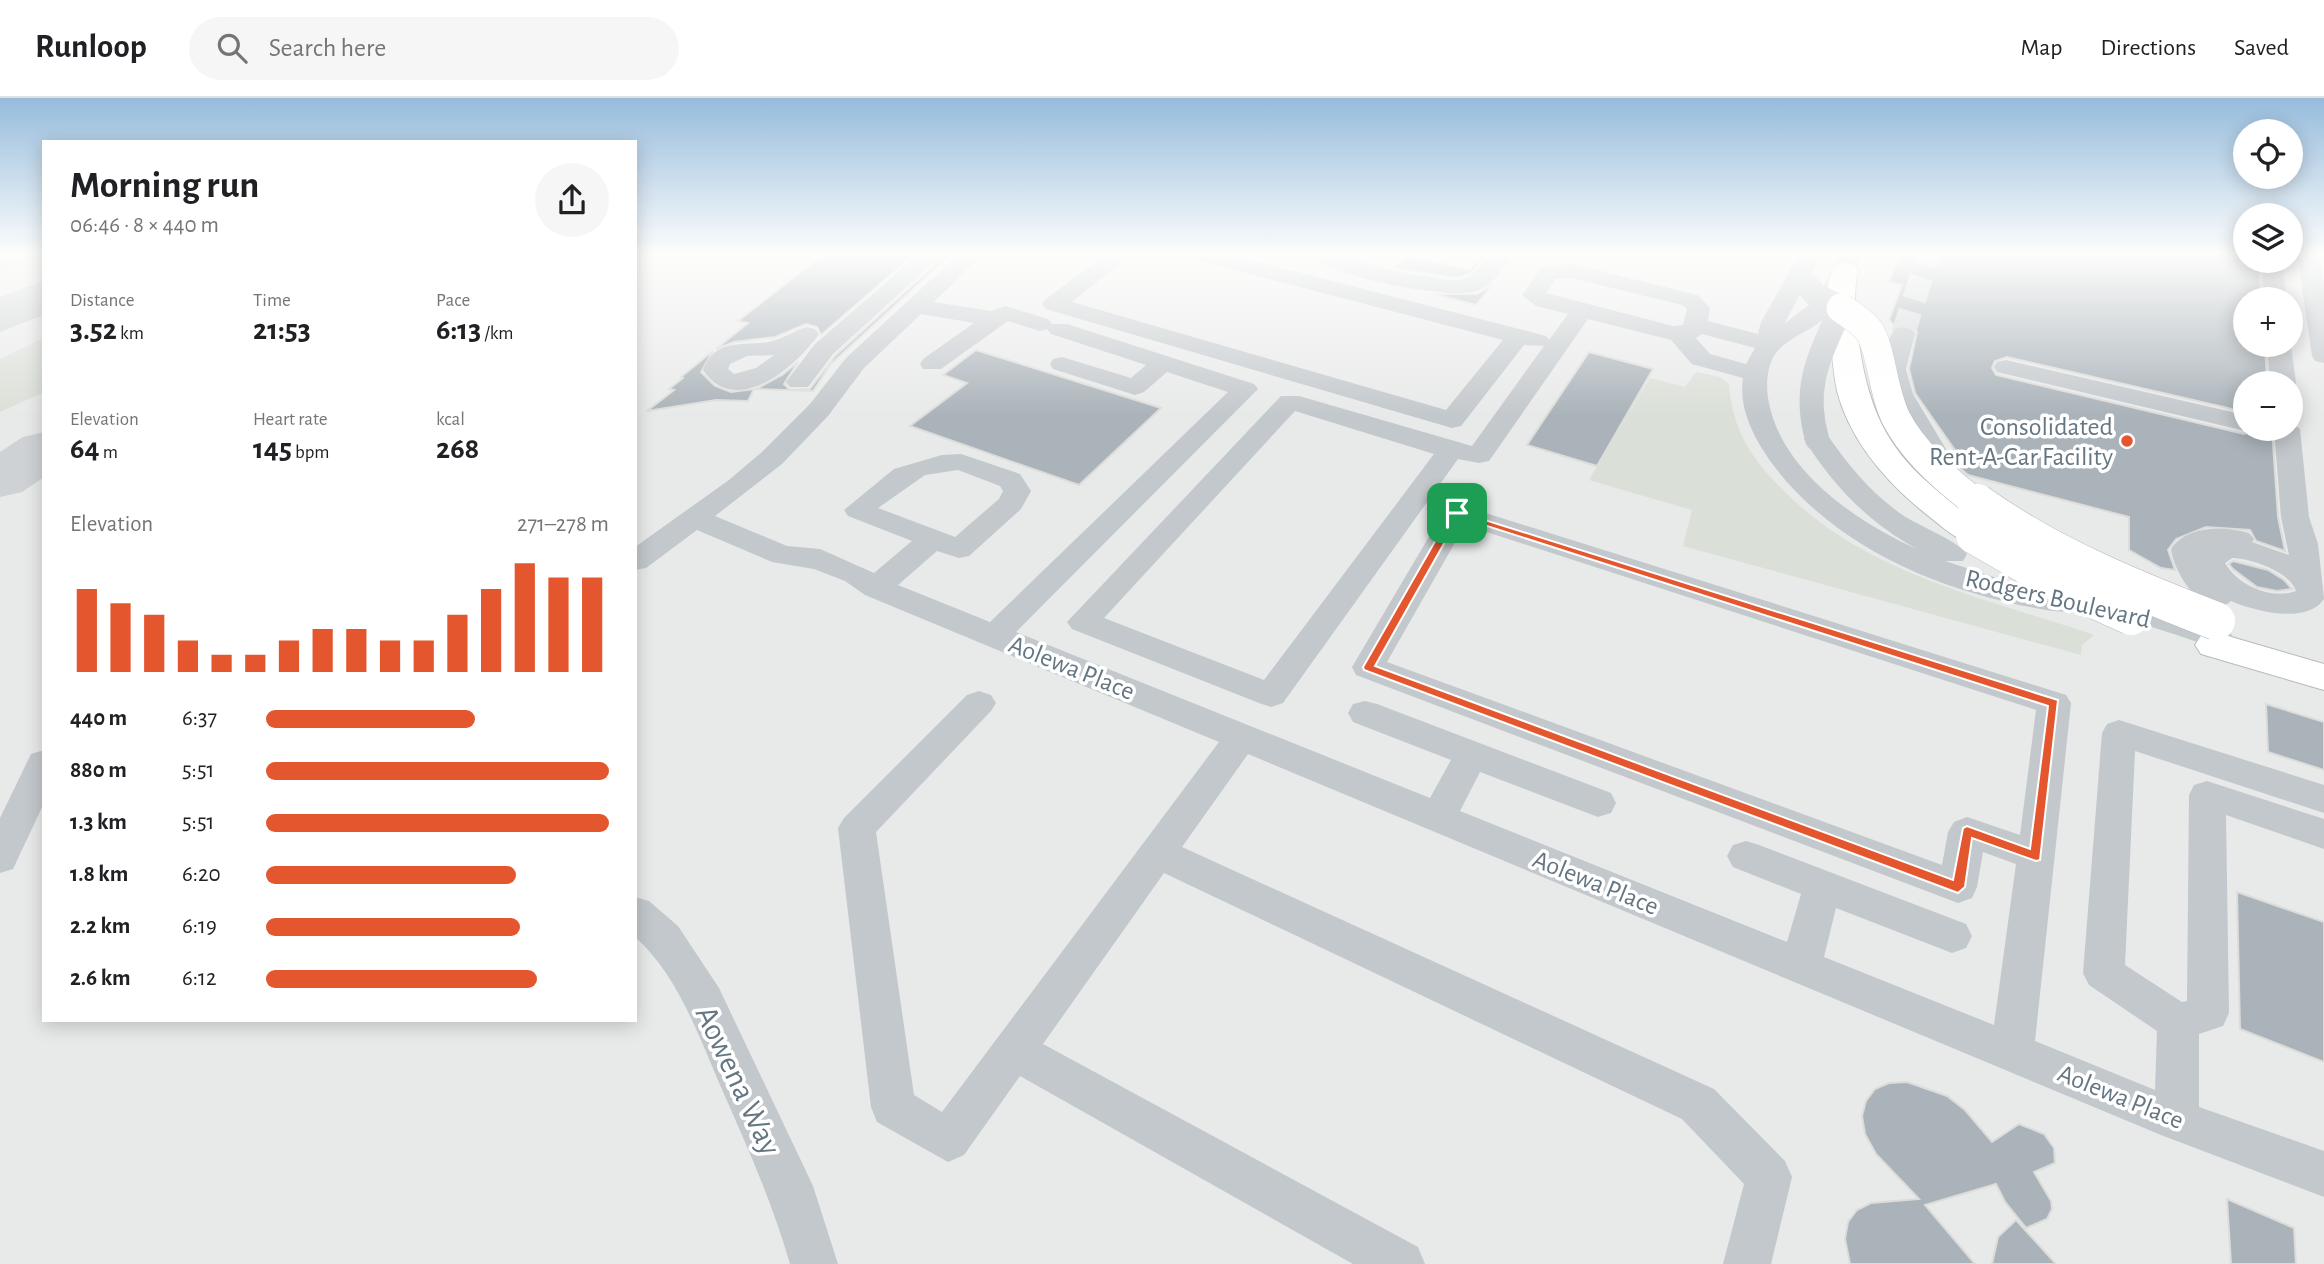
<!DOCTYPE html>
<html lang="en">
<head>
<meta charset="utf-8">
<style>
  :root { --surface:#fff; --page:#f6f6f6; --text:#202124; --muted:#757577; --line:#e0e0e0; --accent:#e4572e }
  body { margin:0; font-family:"Alegreya Sans",sans-serif; background:var(--page); color:var(--text); height:100vh; display:flex; flex-direction:column; font-size:26px; white-space:nowrap }
  * { box-sizing:border-box; margin:0 }
  p { font-size:23px; color:var(--muted) }
  .icon { flex:none; width:38px; height:38px; fill:none; stroke:currentColor; stroke-width:2; stroke-linecap:round; stroke-linejoin:round }
  .map { position:relative; flex:1; overflow:hidden }
  .drawer { position:absolute; left:42px; top:42px; width:595px; height:882px; display:flex; flex-direction:column; background:var(--surface); border-radius:0px; box-shadow:0 4px 18px #0003 }
  .drawer>* { flex:none }
  .tools { position:absolute; left:2233px; top:21px; display:grid; gap:14px }
  .tools a { display:grid; place-items:center; width:70px; height:70px; border-radius:50%; background:var(--surface); box-shadow:0 4px 18px #0003; font-size:35px }
  .pin { position:absolute; display:grid; place-items:center; width:60px; height:60px; color:#fff; margin:-30px; border-radius:14px; box-shadow:0 4px 10px #0006 }
  .round { display:grid; place-items:center; flex:none; width:74px; height:74px; border-radius:37px; background:var(--page) }
  .headline { display:flex; align-items:center; justify-content:space-between; height:119px; padding:0 28px }
  h1 { font-size:38px; font-weight:700; line-height:52px }
  .figures { display:grid; grid-template-columns:repeat(3,1fr); gap:10px; height:119px; padding:7px 28px }
  .figures div { display:grid; align-content:center }
  .figures b { font-size:30px; font-weight:700 }
  .figures small { font-size:19px; font-weight:400 }
  .figures p { font-size:19px }
  .chart { height:196px; padding:14px 28px }
  .chart p { display:flex; justify-content:space-between }
  .chart svg { width:100%; height:126px; margin-top:7px; stroke:var(--accent); stroke-width:6 }
  ul { padding:0 28px; list-style:none; font-size:23px }
  li { display:grid; grid-template-columns:112px 84px 1fr; align-items:center; height:52px }
  li i { height:18px; border-radius:9px; background:var(--accent) }
  header { display:flex; align-items:center; gap:42px; box-sizing:border-box; height:98px; padding:0 35px; background:var(--surface); border-bottom:2px solid var(--line) }
  header strong { font-size:33px }
  nav { display:flex; gap:38px; margin-inline-start:auto; font-size:24px }
  .search { width:490px; height:63px; background:var(--page); display:flex; align-items:center; gap:18px; box-sizing:border-box; padding:0 24px; border-radius:38px; color:var(--muted); font-size:26px }
  .map>svg:first-child { display:block }
  .built { fill:#e8e9e9; fill-rule:evenodd }
  .green { fill:#dadfd7 }
  .lines { fill:none; stroke-linecap:round; stroke-linejoin:round }
  .taxiway { fill:#ced2d4; fill-rule:evenodd }
  .building { fill:#aab3b9; stroke:#dcdcda; stroke-width:2 }
  .minor-tunnel { stroke:#d5d9db; stroke-width:24; stroke-dasharray:24 12; stroke-linecap:butt }
  .highway-casing { stroke:#b4b9bd; stroke-width:2 }
  .minor { fill:#c3c8cc; fill-rule:evenodd }
  .highway { fill:#fff; fill-rule:evenodd }
  .highway-bridge-far1-casing { stroke:#b4b9bd; stroke-width:30; stroke-linecap:butt }
  .highway-bridge-casing { stroke:#b4b9bd; stroke-width:39; stroke-linecap:butt }
  .minor-bridge { stroke:#c3c8cc; stroke-width:24 }
  .highway-bridge-far1 { stroke:#fff; stroke-width:29 }
  .highway-bridge { stroke:#fff; stroke-width:38 }
  .route { fill:#e4572e; stroke:#fff; stroke-width:2; fill-rule:evenodd }
  .poi-dot { fill:#e4572e; stroke:#fff; stroke-width:2.5 }
  .labels { text-anchor:middle; stroke-width:7; stroke-linejoin:round; paint-order:stroke }
  .poi-label { font-size:26px; fill:#657683; stroke:#fff; text-anchor:end }
  .street-label { font-size:26px; fill:#657683; stroke:#fff }
  .near-street-label { font-size:32px; fill:#657683; stroke:#fff }
</style>
</head>
<body>
<header>
<strong>Runloop</strong>
<div class="search"><svg class="icon" aria-label="search" viewBox="0 0 24 24"><circle cx="10" cy="10" r="6"/><path d="M15 15l6 6"/></svg>Search here</div>
<nav><a>Map</a><a>Directions</a><a>Saved</a></nav>
</header>
<div class="map">
<svg width="2324" height="1166" viewBox="0 0 2324 1166">
  <rect width="100%" height="100%" fill="#fafaf8"/>
  <path class="built" d="M0,155H44V922H635V155H2245V163H2291V155H2324V1166H0ZM2245,201H2291V247H2245ZM2245,285H2291V331H2245Z"/>
  <g class="green">
    <polygon points="0,155 44,155 44,156 0,175"/>
    <polygon points="44,240 44,294 0,314 0,261"/>
    <path d="M1696,274L1720,279L1729,286C1732,333 1753,363 1787,396C1871,478 1986,500 2094,537L2082,547L2081,557L1683,448L1692,412L1589,382L1650,280L1685,289Z"/>
  </g>
  <g class="lines">
    <g class="taxiway">
      <polygon points="44,183 44,217 0,234 0,199"/>
      <polygon points="44,334 44,379 22,394 0,399 0,354 23,339"/>
    </g>
  </g>
  <g class="building">
    <polygon points="825,155 916,155 821,237 817,229 806,226 775,239 734,244 716,251 748,225 738,223"/>
    <polygon points="947,155 953,155 831,266 813,293 756,291 782,277 798,264 784,286 790,292 810,291 835,258"/>
    <polygon points="1484,155 1488,155 1470,176 1457,180 1394,170 1407,157 1469,172"/>
    <polygon points="1900,155 2245,155 2245,163 2259,163 2261,201 2245,201 2245,247 2265,247 2267,285 2245,285 2245,314 2007,259 1995,263 1992,270 1996,277 2244,336 2257,331 2272,331 2278,419 2285,453 2256,443 2250,432 2206,429 2176,441 2168,452 2175,472 2161,470 2129,452 2129,419 1968,377 1961,371 1951,355 1957,355 1915,295 1909,271 1917,234 1912,228 1895,228 1889,222 1902,187 1889,184"/>
    <polygon points="1493,186 1476,207 1433,196 1477,196"/>
    <polygon points="976,252 1161,310 1079,387 910,328 967,285 943,277"/>
    <polygon points="713,253 701,274 715,288 731,294 754,291 748,303 716,302 647,313 674,292 669,291 683,280 681,279"/>
    <polygon points="1589,254 1653,271 1597,368 1527,347"/>
    <polygon points="2233,463 2268,472 2284,482 2292,491 2277,493 2257,489 2233,471 2229,466"/>
    <polygon points="2266,606 2324,624 2324,672 2268,654"/>
    <polygon points="2237,794 2324,824 2324,964 2240,931"/>
    <polygon points="1907,984 1947,998 1965,1012 1992,1044 2019,1026 2044,1036 2054,1050 2055,1065 2034,1074 2051,1103 2052,1111 2047,1121 2026,1130 2005,1104 1996,1086 1925,1107 1975,1166 1850,1166 1845,1141 1848,1124 1857,1112 1871,1105 1919,1101 1876,1056 1865,1036 1862,1018 1866,1003 1875,991 1889,985"/>
    <polygon points="2227,1101 2294,1130 2296,1166 2231,1166"/>
    <polygon points="2016,1122 2056,1166 1992,1166 1998,1139"/>
  </g>
  <g class="lines">
    <polyline class="minor-tunnel" points="1903,236 1929,155"/>
    <g class="highway-casing">
      <g id="highway">
        <path d="M1845,164L1854,167L1858,172C1852,200 1856,224 1860,252C1875,347 1912,376 1987,430L1992,437L1987,444C1964,450 1949,434 1931,420C1890,388 1851,346 1837,293C1833,274 1832,254 1830,235C1827,214 1823,185 1836,167Z"/>
        <polygon points="2214,534 2324,566 2324,592 2201,556 2195,547 2201,538"/>
      </g>
    </g>
    <g class="minor">
      <polygon points="920,155 944,155 833,256 808,289 790,289 786,284 815,246"/>
      <path d="M960,155H984L934,204L991,213L1005,208L1048,221L1052,226H1067L1254,286L1258,291L1016,534L1430,700L1451,662L1353,624L1348,615L1353,606L1365,603L1377,606L1611,695L1616,705L1611,715L1598,719L1480,674L1460,713L1787,844L1801,796L1733,769L1727,758L1733,747L1746,743L1759,747L1966,826L1972,838L1966,850L1952,855L1836,810L1824,859L1994,927L2016,766L1983,754L1977,789L1972,800L1958,805L1356,577L1352,569L1443,415L1447,409L1457,406L2066,597L2071,605L2035,943L2155,992L2157,933L2089,887L2083,875L2102,635L2107,626L2119,622L2324,687V715L2135,653L2125,867L2182,904L2187,903L2189,697L2194,687L2207,683L2324,721V751L2226,717L2229,915L2223,928L2199,936V1009L2324,1053V1099L2161,1037L1248,656L1182,749L1714,991L1785,1063L1792,1079L1771,1166H1723L1744,1086L1682,1021L1164,775L1043,946L1418,1149L1425,1166H1353L1020,978L964,1057L948,1064L877,1024L871,1009L838,730L844,720L967,597L979,593L991,597L996,605L991,613L876,734L914,997L942,1014L1219,644L865,497L845,483L814,471L772,464L697,432L646,470L635,472V449L729,382L762,354L810,306L846,260ZM921,216L974,225L923,261L920,266L923,271H941L1008,223L1040,233L1047,231L1051,236L1146,267L1131,280L1062,259L1053,261L1050,266L1053,271L1135,297L1144,294L1167,274L1228,294L990,524L898,487L937,453L959,460L969,458L1021,411L1031,393L1020,376L961,356L942,357L894,371L844,412L848,418L912,443L874,475L820,451L787,448L715,418L782,366L828,318L864,270ZM958,372L1000,388L1003,393L999,401L955,439L878,410L925,377ZM1465,427L2036,612L2020,737L1967,719L1954,724L1948,734L1942,767L1387,564Z"/>
      <path d="M1108,155H1133L1072,204L1446,312L1503,242L1189,160L1186,155H1223L1546,238L1549,242L1568,216L1536,208L1522,197L1541,170L1571,166L1698,197L1710,210L1708,223L1758,236L1761,224L1800,155H1822L1784,226L1818,200L1841,155H1863C1853,179 1842,206 1821,223C1807,235 1784,241 1774,258C1767,270 1766,286 1768,300C1779,371 1856,424 1917,451C1868,424 1833,388 1804,341L1808,335H1826C1848,367 1870,394 1901,416C1918,428 1957,442 1967,456L1963,463H1945L2012,485L2110,498L2228,531L2233,539L2228,547L2217,550C2180,539 2143,524 2104,517C2085,513 2065,515 2046,512C1945,495 1838,452 1774,368C1756,344 1738,312 1743,280L1692,266L1671,242L1588,221L1489,363L1479,365L1458,361L1283,605L1271,609L1259,605L1072,531L1067,524L1281,298H1299L1472,348L1544,248L1524,247L1461,328L1452,330L1046,211L1042,206L1046,201ZM1571,180L1682,207L1687,211L1683,227L1673,228L1546,195L1556,181ZM1702,236L1755,250L1746,266L1710,256L1696,240ZM1295,313L1434,356L1264,582L1104,520Z"/>
      <path d="M1306,155H1334L1393,173L1457,183L1471,178L1492,155H1515C1505,169 1493,187 1477,193C1450,202 1322,178 1306,155Z"/>
      <polygon points="2297,155 2319,155 2324,185 2324,265 2315,263 2312,258"/>
      <polygon points="2261,163 2283,163 2286,201 2264,201"/>
      <path d="M807,229L815,231L819,236C796,269 736,321 703,272C717,236 748,251 776,242C787,238 796,232 807,229ZM774,257L756,270L734,276L728,271L730,266L747,258Z"/>
      <path d="M1903,229L1911,231L1915,236L1906,271L1913,296L1959,373L1955,379H1935C1909,340 1863,276 1895,231Z"/>
      <polygon points="2267,247 2291,247 2296,285 2292,290 2291,285 2270,285"/>
      <polygon points="2006,262 2245,317 2245,331 2254,331 2245,333 1997,274 1994,269 1997,264"/>
      <path d="M2291,324L2300,331L2309,419L2318,446L2324,501C2307,527 2254,513 2231,503C2205,527 2173,473 2171,451C2187,427 2224,428 2249,435L2254,441L2252,444L2289,457L2281,419L2274,331H2291ZM2232,460C2251,460 2290,474 2296,493C2272,502 2238,488 2225,465Z"/>
      <polygon points="44,652 44,705 13,771 0,775 0,720 31,656"/>
      <path d="M635,799L649,803L678,828L719,890L813,1088L838,1166H790C772,1103 746,1046 720,987C698,936 677,876 635,839Z"/>
    </g>
    <use href="#highway" class="highway"/>
    <g class="highway-bridge-far1-casing">
      <path id="highway-bridge-far1" d="M1841,210C1851,217 1863,224 1870,234C1882,255 1883,296 1897,322C1915,356 1949,385 1979,407"/>
    </g>
    <g class="highway-bridge-casing">
      <g id="highway-bridge">
        <path d="M1977,405C2050,457 2133,491 2216,523"/>
        <polyline points="1975,437 2056,484 2131,518"/>
      </g>
    </g>
    <path class="minor-bridge" d="M1808,188L1815,196L1841,210C1820,258 1802,287 1817,341"/>
    <use href="#highway-bridge-far1" class="highway-bridge-far1"/>
    <use href="#highway-bridge" class="highway-bridge"/>
  </g>
  <linearGradient id="sky" x2="0" y2="1"><stop stop-color="#96bcdc"/><stop offset="0.49" stop-color="#fdfdfc"/><stop offset="1" stop-color="#fdfdfc" stop-opacity="0"/></linearGradient>
  <rect width="2324" height="318" fill="url(#sky)"/>
  <path class="route" d="M1453,412L2058,602L2040,762L2036,763L1972,740L1965,789L1958,795L1364,572L1363,569ZM1459,419L2048,608L2030,751L1967,728L1963,730L1953,782L1375,568Z"/>
  <circle class="poi-dot" cx="2127" cy="343" r="7"/>
  <g class="labels">
    <g class="poi-label">
      <text x="2113" y="337">Consolidated<tspan x="2113" dy="30">Rent-A-Car Facility</tspan></text>
    </g>
    <g class="street-label">
      <text transform="translate(2058 500) rotate(13)" y="9">Rodgers Boulevard</text>
      <text transform="translate(1072 569) rotate(22)" y="9">Aolewa Place</text>
      <text transform="translate(1596 784) rotate(22)" y="9">Aolewa Place</text>
      <text transform="translate(2121 998) rotate(22)" y="9">Aolewa Place</text>
    </g>
    <g class="near-street-label">
      <text transform="translate(739 982) rotate(65)" y="11">Aowena Way</text>
    </g>
  </g>
</svg>
<div class="tools">
<a><svg class="icon" aria-label="locate" viewBox="0 0 24 24"><circle cx="12" cy="12" r="6"/><path d="M12 2v4M12 18v4M2 12h4M18 12h4"/></svg></a>
<a><svg class="icon" aria-label="layers" viewBox="0 0 24 24"><path d="M12 4l9 5-9 5-9-5zM3 14l9 5 9-5"/></svg></a>
<a>+</a>
<a>−</a>
</div>
<div class="pin" style="left:1457px;top:415px;background:#1e9e55"><svg class="icon" aria-label="arrive" viewBox="0 0 24 24"><path d="M6 21V4h12l-3 4 3 4H6"/></svg></div>
<section class="drawer">
<div class="headline"><div><h1>Morning run</h1><p>06:46 · 8 × 440 m</p></div><a class="round"><svg class="icon" aria-label="share" viewBox="0 0 24 24"><path d="M12 15V3M7 8l5-5 5 5M5 13v7h14v-7"/></svg></a></div>
<div class="figures">
<div><p>Distance</p><b>3.52<small> km</small></b></div>
<div><p>Time</p><b>21:53</b></div>
<div><p>Pace</p><b>6:13<small> /km</small></b></div>
</div>
<div class="figures">
<div><p>Elevation</p><b>64<small> m</small></b></div>
<div><p>Heart rate</p><b>145<small> bpm</small></b></div>
<div><p>kcal</p><b>268</b></div>
</div>
<div class="chart"><p><span>Elevation</span>271–278 m</p>
<svg viewBox="0 0 160 44" preserveAspectRatio="none"><path d="M5 44V15M15 44V20M25 44V24M35 44V33M45 44V38M55 44V38M65 44V33M75 44V29M85 44V29M95 44V33M105 44V33M115 44V24M125 44V15M135 44V6M145 44V11M155 44V11"/></svg>
</div>
<ul>
<li><b>440 m</b>6:37<i style="width:61%"></i></li>
<li><b>880 m</b>5:51<i style="width:100%"></i></li>
<li><b>1.3 km</b>5:51<i style="width:100%"></i></li>
<li><b>1.8 km</b>6:20<i style="width:73%"></i></li>
<li><b>2.2 km</b>6:19<i style="width:74%"></i></li>
<li><b>2.6 km</b>6:12<i style="width:79%"></i></li>
</ul>
</section>
</div>
</body>
</html>
